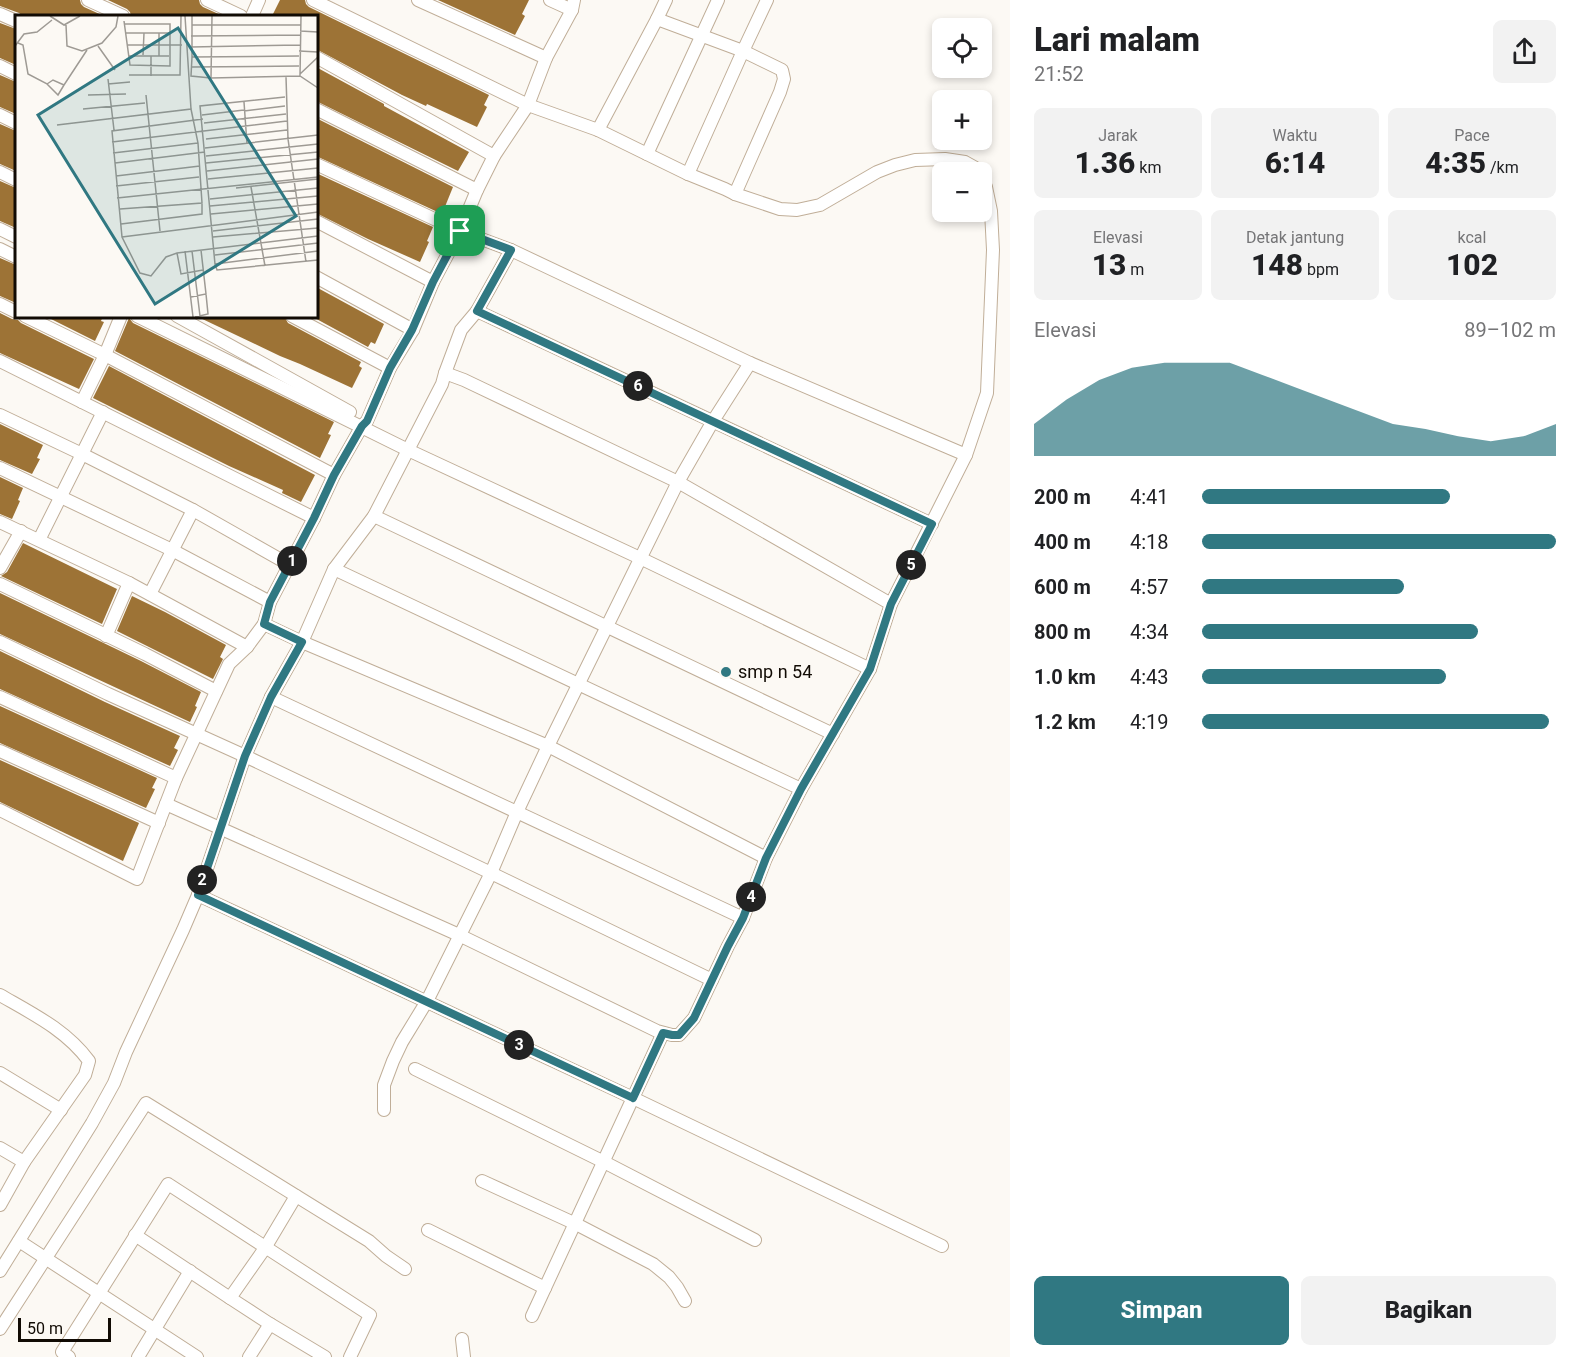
<!DOCTYPE html>
<html lang="id">
<head>
<meta charset="utf-8">
<style>
  :root { --surface:#fff; --page:#f2f2f2; --text:#202124; --muted:#757577; --accent:#307882 }
  body { margin:0; font-family:Roboto,sans-serif; background:var(--page); color:var(--text); height:100vh; display:flex; flex-direction:column; font-size:22px; white-space:nowrap }
  * { box-sizing:border-box; margin:0 }
  p { font-size:20px; color:var(--muted) }
  .icon { flex:none; width:33px; height:33px; fill:none; stroke:currentColor; stroke-width:2; stroke-linecap:round; stroke-linejoin:round }
  .map { position:relative; flex:1; overflow:hidden }
  .side { display:flex; flex-direction:column; background:var(--surface); width:570px }
  .side>* { flex:none }
  .fabs { position:absolute; left:932px; top:18px; display:grid; gap:12px }
  .fabs a { display:grid; place-items:center; width:60px; height:60px; border-radius:9px; background:var(--surface); box-shadow:0 3px 9px #0003; font-size:30px }
  .scale { position:absolute; left:18px; bottom:15px; width:93px; box-sizing:border-box; padding-left:6px; border:3px solid #110b04; border-top:0; font-size:16px; line-height:21px; white-space:nowrap; color:#110b04; -webkit-text-stroke:4px #fcf9f4; paint-order:stroke }
  .pin { position:absolute; display:grid; place-items:center; width:51px; height:51px; color:#fff; margin:-26px; border-radius:12px; box-shadow:0 3px 9px #0006 }
  .km { position:absolute; width:30px; height:30px; margin:-15px; border-radius:50%; background:#222; color:#fff; font-size:16px; line-height:30px; text-align:center }
  .round { display:grid; place-items:center; flex:none; width:63px; height:63px; border-radius:9px; background:var(--page) }
  .headline { display:flex; align-items:center; justify-content:space-between; height:102px; padding:0 24px }
  h1 { font-size:33px; font-weight:800; line-height:45px }
  .metrics { display:grid; grid-template-columns:repeat(3,1fr); gap:9px; height:102px; padding:6px 24px }
  .metrics div { display:grid; align-content:center; border-radius:9px; background:var(--page); text-align:center }
  .metrics b { font-size:30px; font-weight:800 }
  .metrics small { font-size:16px; font-weight:400 }
  .metrics p { font-size:16px }
  .chart { height:168px; padding:12px 24px }
  .chart p { display:flex; justify-content:space-between }
  .chart svg { width:100%; height:108px; margin-top:6px; fill:var(--accent); opacity:.7 }
  .button { display:flex; gap:12px; margin-top:auto; padding:12px 24px }
  .button a { flex:1; height:69px; border-radius:9px; background:var(--accent); color:#fff; font-size:24px; font-weight:800; line-height:69px; text-align:center }
  .button a+a { background:var(--page); color:var(--text) }
  ul { padding:0 24px; list-style:none; font-size:20px }
  li { display:grid; grid-template-columns:96px 72px 1fr; align-items:center; height:45px }
  li i { height:15px; border-radius:8px; background:var(--accent) }
  main { display:flex; flex:1; min-height:0 }
  .map>svg:first-child { display:block }
  .building { fill:#9d7336 }
  .lines { fill:none; stroke-linecap:round; stroke-linejoin:round }
  .street-casing { stroke:#c0ae98; stroke-width:14 }
  .street { stroke:#fff; stroke-width:12 }
  .route-casing { stroke:#fff; stroke-width:12 }
  .route { stroke:#307882; stroke-width:8 }
  .poi-dot { fill:#307882; stroke:#fcf9f4; stroke-width:2 }
  .labels { text-anchor:middle; stroke-width:5; stroke-linejoin:round; paint-order:stroke }
  .poi-label { font-size:18px; fill:#110b04; stroke:#fcf9f4; text-anchor:start }
  .inset-road { fill:none; stroke:#9e9a94; stroke-width:1.5 }
  .view { fill:#307882; fill-opacity:0.15; stroke:#307882; stroke-width:3 }
  .inset-edge { fill:none; stroke:#110b04; stroke-width:3 }
</style>
</head>
<body>
<main>
<div class="map">
<svg width="1010" height="1357" viewBox="0 0 1010 1357">
  <rect width="100%" height="100%" fill="#fcf9f4"/>
  <g class="building">
    <polygon points="0,0 80,0 81,4 84,7 104,16 23,16 19,13 0,6"/>
    <polygon points="108,0 199,0 200,4 203,7 223,16 131,16 130,12 127,9"/>
    <polygon points="280,0 305,0 306,4 309,7 489,95 484,105 487,107 477,127 427,104 426,106 402,95 316,49 316,16 272,16"/>
    <polygon points="438,0 529,0 522,14 525,16 515,35"/>
    <polygon points="0,23 16,29 16,65 0,58"/>
    <polygon points="316,67 384,104 384,106 469,152 458,171 316,101"/>
    <polygon points="0,75 16,82 16,114 0,107"/>
    <polygon points="316,118 453,187 442,214 316,156"/>
    <polygon points="0,124 16,131 16,171 0,164"/>
    <polygon points="316,173 433,227 427,241 429,242 420,262 368,239 316,213"/>
    <polygon points="0,181 16,188 16,228 0,221"/>
    <polygon points="0,258 16,265 16,303 0,296"/>
    <polygon points="316,287 384,324 375,344 371,342 368,347 311,316 316,316"/>
    <polygon points="0,313 12,319 18,320 21,323 94,359 79,389 0,353"/>
    <polygon points="45,316 103,316 101,321 104,322 95,341"/>
    <polygon points="196,316 284,316 288,323 361,362 359,366 362,368 352,388 300,364 280,356"/>
    <polygon points="129,318 133,323 334,422 328,434 331,435 320,458 115,351"/>
    <polygon points="109,366 315,475 301,502 282,493 283,490 229,466 93,398"/>
    <polygon points="0,424 43,445 37,458 40,459 32,474 0,460"/>
    <polygon points="0,477 23,488 18,500 20,501 12,519 0,514"/>
    <polygon points="23,543 117,589 102,624 1,576 7,572"/>
    <polygon points="0,593 141,661 201,692 195,706 197,707 190,722 0,634"/>
    <polygon points="132,596 165,612 226,645 220,657 223,659 213,679 117,631"/>
    <polygon points="0,651 105,702 180,736 174,748 178,750 170,766 0,689"/>
    <polygon points="0,706 157,778 152,788 155,789 146,808 0,743"/>
    <polygon points="0,760 139,823 123,861 0,802"/>
  </g>
  <g class="lines">
    <g class="street-casing">
      <g id="street">
        <polyline points="88,0 123,16"/>
        <polyline points="207,0 241,16"/>
        <polyline points="313,0 528,105 598,130 647,154 688,174 725,189 735,194 780,209 797,210 820,205 877,172 895,165 915,160 945,159 965,162 974,167 979,172"/>
        <polyline points="418,0 546,58"/>
        <polyline points="550,0 572,10"/>
        <polyline points="0,14 16,21"/>
        <polyline points="252,16 259,0"/>
        <polyline points="657,19 743,51 782,70 784,79 780,92 735,194"/>
        <polyline points="316,57 494,156"/>
        <polyline points="0,66 16,74"/>
        <polyline points="316,109 477,190"/>
        <polyline points="0,115 16,123"/>
        <polyline points="598,130 657,19 666,0"/>
        <polyline points="647,154 718,0"/>
        <polyline points="316,164 460,231 511,250 750,363 966,455"/>
        <polyline points="0,172 16,180"/>
        <polyline points="688,174 743,51 767,0"/>
        <polyline points="316,221 433,282"/>
        <polyline points="0,229 16,237"/>
        <polyline points="0,249 16,257"/>
        <polyline points="316,277 413,330"/>
        <polyline points="0,304 16,312"/>
        <polyline points="477,311 511,250"/>
        <polyline points="25,316 105,355 334,475"/>
        <polyline points="137,316 408,450 640,558 870,669"/>
        <polyline points="177,316 350,412"/>
        <polyline points="292,316 390,368"/>
        <polyline points="0,361 314,518"/>
        <polyline points="445,373 461,330 477,311 932,524"/>
        <polyline points="82,402 105,355 121,316"/>
        <polyline points="0,415 82,454 193,510 290,565"/>
        <polyline points="0,468 172,550 270,602"/>
        <polyline points="374,516 833,734"/>
        <polyline points="0,522 129,583 247,647"/>
        <polyline points="39,540 103,412"/>
        <polyline points="0,568 21,531"/>
        <polyline points="334,569 801,789"/>
        <polyline points="0,584 145,654 216,691"/>
        <polyline points="150,594 193,510"/>
        <polyline points="264,624 302,642 548,746 766,858"/>
        <polyline points="106,636 129,583"/>
        <polyline points="0,642 108,694 245,756 491,873 712,980"/>
        <polyline points="0,697 176,778"/>
        <polyline points="271,697 743,918"/>
        <polyline points="0,751 159,823"/>
        <polyline points="166,804 459,935 657,1031 672,1035 679,1035 694,1018 728,946 743,918 766,858 801,789 870,669 891,604 966,455 987,393 993,250 991,211 986,187 981,176"/>
        <polyline points="0,810 137,879 176,778 229,664 247,647 264,624 270,602 314,518 334,475 362,426 367,421 390,368 413,330 433,282 460,231 477,190 494,156 528,105 546,58 572,10 574,0"/>
        <polyline points="198,895 245,756 271,697 302,642 334,569 374,516 442,384 445,373 464,380 678,482 891,604"/>
        <path d="M0,995C33,1014 66,1030 89,1061L85,1075L24,1162"/>
        <polyline points="415,1069 604,1162 755,1240"/>
        <polyline points="0,1073 61,1110"/>
        <polyline points="384,1110 384,1085 393,1061 402,1042 427,1001 491,873 517,812 548,746 678,482 713,421 750,363"/>
        <polyline points="0,1148 24,1162 0,1205"/>
        <polyline points="482,1181 576,1224 653,1264 669,1277 677,1287 685,1301"/>
        <polyline points="428,1230 545,1288"/>
        <polyline points="135,1235 230,1298 265,1248 296,1196"/>
        <polyline points="19,1241 197,1357"/>
        <polyline points="0,1271 92,1123 114,1083 126,1052 183,930 198,895 633,1098 942,1246"/>
        <polyline points="230,1298 270,1324 325,1357"/>
        <polyline points="532,1316 663,1033"/>
        <polyline points="0,1329 146,1103 369,1241 386,1256 405,1269"/>
        <polyline points="462,1339 464,1357"/>
        <polyline points="69,1357 62,1352 168,1184 370,1315 350,1357"/>
        <polyline points="138,1357 190,1271"/>
        <polyline points="249,1357 270,1324"/>
      </g>
    </g>
    <use href="#street" class="street"/>
  </g>
  <g class="lines">
    <g class="route-casing">
      <polygon id="route" points="460,231 511,250 477,311 932,524 891,604 870,669 801,789 766,858 743,918 728,946 694,1018 679,1035 672,1035 663,1033 633,1098 198,895 245,756 271,697 302,642 264,624 270,602 314,518 334,475 362,426 367,421 390,368 412,330 433,282"/>
    </g>
    <use href="#route" class="route"/>
  </g>
  <circle class="poi-dot" cx="726" cy="672" r="6"/>
  <g class="labels">
    <g class="poi-label">
      <text x="738" y="678">smp n 54</text>
    </g>
  </g>
  <g transform="translate(15 15)">
    <rect width="303" height="303" fill="#fcf9f4"/>
    <path class="inset-road" d="M35,1L49,10L65,1M177,1V42L284,41M197,1L196,63L285,61L303,73M109,6L115,50L155,51V18H111M110,9H155V18M51,10L52,31L67,36L87,28L101,12L103,1M177,10H286M285,16L303,17M144,18V41M176,21L285,20M3,28L8,30L13,59L32,69L38,65L49,70L72,35M113,30H167M0,31L9,19L22,17L37,5M83,31L100,55M176,32L285,30M284,36L303,37M128,40L129,18M114,41H136M177,42L176,61L196,63M176,52L284,51M285,59L303,42M114,60H165L166,1M136,61V41H154M285,61L286,1M271,62L273,124L291,247M93,64L99,115M32,69L43,80L49,70M93,69L115,67M73,80L111,79M131,80L145,216M270,82L185,91L200,249L202,255L303,245M229,87L232,129M68,94L130,88M229,96L270,91M0,97V137M187,100L229,95M188,104L97,116L107,222L125,258L136,261L151,242L162,238L303,221M189,108L271,99M42,110L176,94L170,1M191,124L272,115M97,127L272,106M190,133L303,120M98,138L183,128M191,141L303,129M100,148L190,137M191,148L303,137M192,156L303,144M101,161L185,151M193,164L303,153M101,171L184,162M236,172L250,251M221,173L303,164M102,183L303,162M195,184L303,173M195,191L303,181M105,194L187,188L183,128L176,94M196,199L303,189M106,209L187,199V188M198,216L303,204M107,222L303,197M198,222L303,213M170,236L178,302M177,236L185,301M162,238L166,259L188,255M200,240L303,228M200,249L303,236M176,282L191,279L186,235M180,302L193,299L191,279"/>
    <path class="view" d="M163,13L281,201L140,289L23,100Z"/>
    <rect width="303" height="303" class="inset-edge"/>
  </g>
</svg>
<div class="fabs">
<a><svg class="icon" aria-label="locate" viewBox="0 0 24 24"><circle cx="12" cy="12" r="6"/><path d="M12 2v4M12 18v4M2 12h4M18 12h4"/></svg></a>
<a>+</a>
<a>−</a>
</div>
<div class="scale">50 m</div>
<div class="pin" style="left:460px;top:231px;background:#1e9e55"><svg class="icon" aria-label="arrive" viewBox="0 0 24 24"><path d="M6 21V4h12l-3 4 3 4H6"/></svg></div>
<b class="km" style="left:292px;top:561px">1</b>
<b class="km" style="left:202px;top:880px">2</b>
<b class="km" style="left:519px;top:1045px">3</b>
<b class="km" style="left:751px;top:897px">4</b>
<b class="km" style="left:911px;top:565px">5</b>
<b class="km" style="left:638px;top:386px">6</b>
</div>
<section class="side">
<div class="headline"><div><h1>Lari malam</h1><p>21:52</p></div><a class="round"><svg class="icon" aria-label="share" viewBox="0 0 24 24"><path d="M12 15V3M7 8l5-5 5 5M5 13v7h14v-7"/></svg></a></div>
<div class="metrics">
<div><p>Jarak</p><b>1.36<small> km</small></b></div>
<div><p>Waktu</p><b>6:14</b></div>
<div><p>Pace</p><b>4:35<small> /km</small></b></div>
</div>
<div class="metrics">
<div><p>Elevasi</p><b>13<small> m</small></b></div>
<div><p>Detak jantung</p><b>148<small> bpm</small></b></div>
<div><p>kcal</p><b>102</b></div>
</div>
<div class="chart"><p><span>Elevasi</span>89–102 m</p>
<svg viewBox="0 0 160 44" preserveAspectRatio="none"><path d="M0 44V31L10 21L20 13L30 8L40 6L50 6L60 6L70 11L80 16L90 21L100 26L110 31L120 33L130 36L140 38L150 36L160 31V44z"/></svg>
</div>
<ul>
<li><b>200 m</b>4:41<i style="width:70%"></i></li>
<li><b>400 m</b>4:18<i style="width:100%"></i></li>
<li><b>600 m</b>4:57<i style="width:57%"></i></li>
<li><b>800 m</b>4:34<i style="width:78%"></i></li>
<li><b>1.0 km</b>4:43<i style="width:69%"></i></li>
<li><b>1.2 km</b>4:19<i style="width:98%"></i></li>
</ul>
<div class="button"><a>Simpan</a><a>Bagikan</a></div>
</section>
</main>
</body>
</html>
